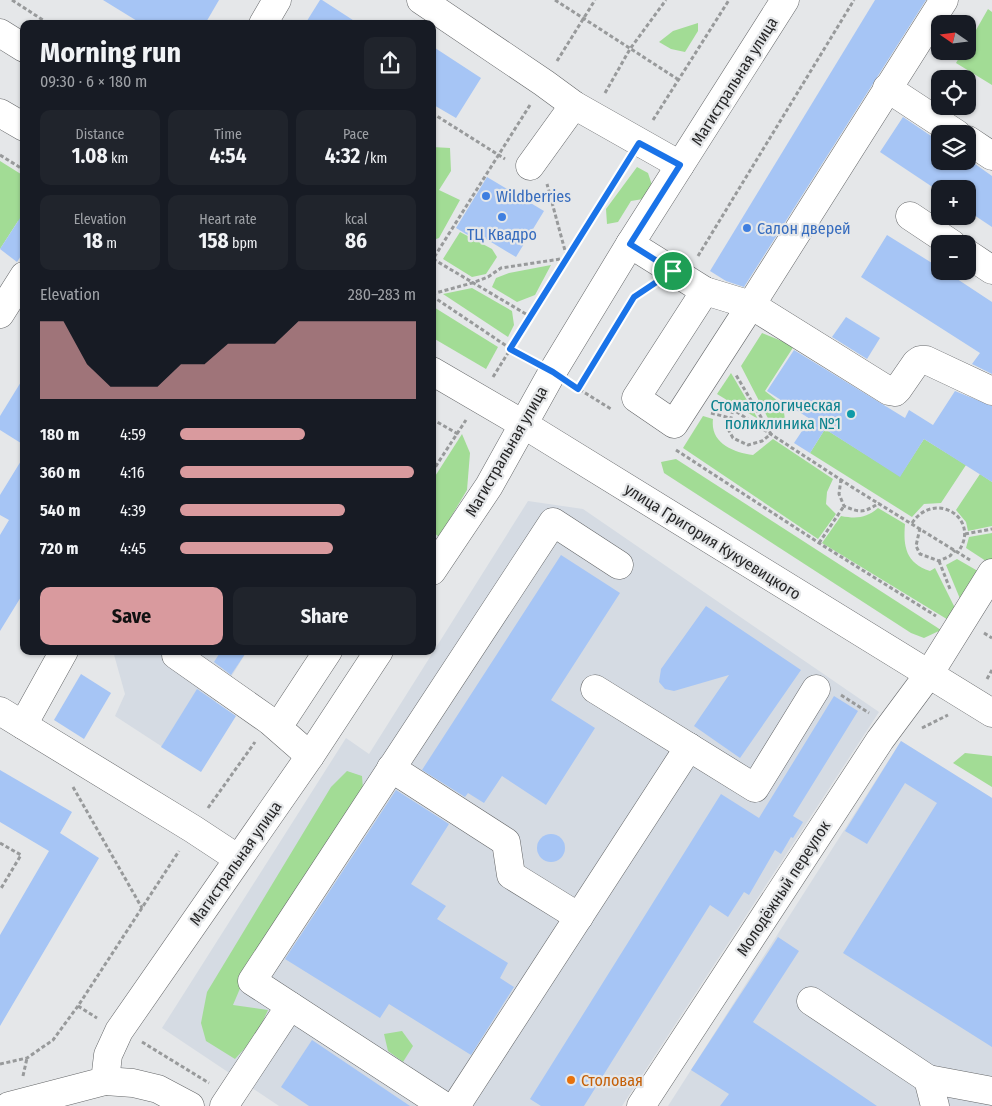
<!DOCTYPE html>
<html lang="en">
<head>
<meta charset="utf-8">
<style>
  :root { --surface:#171b24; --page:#20242c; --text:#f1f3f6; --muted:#9ea1a6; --accent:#d99a9e }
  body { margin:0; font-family:"Fira Sans Condensed",sans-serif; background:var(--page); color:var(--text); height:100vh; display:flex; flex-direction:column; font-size:19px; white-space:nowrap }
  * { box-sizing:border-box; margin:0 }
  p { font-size:16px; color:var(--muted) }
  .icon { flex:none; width:28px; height:28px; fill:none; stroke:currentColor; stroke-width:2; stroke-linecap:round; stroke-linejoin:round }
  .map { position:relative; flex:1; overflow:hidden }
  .side { position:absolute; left:20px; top:20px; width:416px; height:635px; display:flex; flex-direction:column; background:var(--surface); border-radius:10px; box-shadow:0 1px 4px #0004 }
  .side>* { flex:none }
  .needle { width:32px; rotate:284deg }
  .controls { position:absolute; left:931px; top:15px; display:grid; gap:10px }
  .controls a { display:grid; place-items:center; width:45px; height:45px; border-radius:10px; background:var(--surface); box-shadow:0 1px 4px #0004; font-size:25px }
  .pin { position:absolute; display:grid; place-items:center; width:42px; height:42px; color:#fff; margin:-21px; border:2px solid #fff; border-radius:50%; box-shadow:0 1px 5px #0007 }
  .round { display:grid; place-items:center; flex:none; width:52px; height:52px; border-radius:10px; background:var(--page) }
  .head { display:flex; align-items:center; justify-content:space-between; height:85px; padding:0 20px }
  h1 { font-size:28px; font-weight:700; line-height:38px }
  .figures { display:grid; grid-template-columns:repeat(3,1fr); gap:8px; height:85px; padding:5px 20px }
  .figures div { display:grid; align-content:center; border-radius:10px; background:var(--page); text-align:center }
  .figures b { font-size:21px; font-weight:700 }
  .figures small { font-size:14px; font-weight:400 }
  .figures p { font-size:14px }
  .chart { height:140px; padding:10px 20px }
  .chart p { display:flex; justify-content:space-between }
  .chart svg { width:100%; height:90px; margin-top:5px; fill:var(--accent); opacity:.7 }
  .primary-button { display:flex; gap:10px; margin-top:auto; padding:10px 20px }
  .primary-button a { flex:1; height:58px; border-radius:10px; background:var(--accent); color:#111; font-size:20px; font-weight:700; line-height:58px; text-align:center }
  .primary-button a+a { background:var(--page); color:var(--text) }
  ul { padding:0 20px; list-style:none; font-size:16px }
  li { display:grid; grid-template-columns:80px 60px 1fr; align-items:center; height:38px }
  li i { height:12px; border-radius:6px; background:var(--accent) }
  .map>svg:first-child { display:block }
  .built { fill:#d5dbe3 }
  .green { fill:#a2dc95 }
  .building { fill:#a6c5f5 }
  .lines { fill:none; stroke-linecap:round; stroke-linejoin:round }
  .minor-casing { stroke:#646668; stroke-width:29 }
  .major-casing { stroke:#646668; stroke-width:29 }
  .path { stroke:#989a9b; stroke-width:3; stroke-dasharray:4 2.5; stroke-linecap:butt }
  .minor { stroke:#fff; stroke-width:28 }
  .major { stroke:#fff; stroke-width:28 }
  .route-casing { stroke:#fff; stroke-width:10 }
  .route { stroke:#1a73e8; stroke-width:6 }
  .shop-dot { fill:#3f7fe0; stroke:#e5e7e9; stroke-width:2 }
  .culture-dot { fill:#0f9aa8; stroke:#e5e7e9; stroke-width:2 }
  .food-dot { fill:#e8710a; stroke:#e5e7e9; stroke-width:2 }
  .labels { text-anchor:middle; stroke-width:4.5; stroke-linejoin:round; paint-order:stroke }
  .street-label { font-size:16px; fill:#272728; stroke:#e5e7e9 }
  .shop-label { font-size:16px; fill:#366cbe; stroke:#e5e7e9; text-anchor:start }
  .culture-label { font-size:16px; fill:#0d838f; stroke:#e5e7e9; text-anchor:end }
  .food-label { font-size:16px; fill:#c56008; stroke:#e5e7e9; text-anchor:start }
</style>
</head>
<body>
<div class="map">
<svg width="992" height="1106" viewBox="0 0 992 1106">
  <rect width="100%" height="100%" fill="#e5e7e9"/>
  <g class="built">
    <polygon points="528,501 583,509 879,712 622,1106 279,1106 162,1028 346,738 369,754"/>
    <polygon points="113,651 247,651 181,759 115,716 125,694"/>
    <polygon points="901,741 992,798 992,1106 668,1106"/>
  </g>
  <g class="green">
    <polygon points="988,9 992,12 992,85 956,63 963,51 968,51 968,44"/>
    <polygon points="698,23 698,31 685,52 671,49 659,42 673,31"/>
    <polygon points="432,147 450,148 451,171 439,190 460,200 439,238 433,240"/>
    <polygon points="0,161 24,176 24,225 18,221 0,249"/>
    <polygon points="637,167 648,173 652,185 643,199 631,201 618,222 607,224 606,209"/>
    <polygon points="460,232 492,249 497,257 486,274 472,277 443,259"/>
    <polygon points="551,265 535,295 517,302 492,287 496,278 509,273"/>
    <polygon points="472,288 512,311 514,325 508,337 443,294"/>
    <polygon points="432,306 498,347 486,369 433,338"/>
    <polygon points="762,333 794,346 765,391 783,405 785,420 772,426 741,366"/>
    <polygon points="731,373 758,419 717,394"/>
    <path d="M703,416L713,419C710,443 733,452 753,455L773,439L833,479L827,492L826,504L836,514L818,539L683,448Z"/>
    <polygon points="825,429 900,476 924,439 966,465 941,503 924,504 912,517 810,453"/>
    <polygon points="462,434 470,453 467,490 439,537 433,532 432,481"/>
    <polygon points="676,459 941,630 924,638 911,633 664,473 661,462"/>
    <polygon points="980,474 992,482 992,526 968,531 966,522 956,510"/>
    <path d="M878,508L905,524C903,547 906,563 930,571L935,568L956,610L950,621L822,543L841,516C857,519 866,518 878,508Z"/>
    <polygon points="992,533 992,559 989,563 966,548 969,537"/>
    <polygon points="957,559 983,574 963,606 946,565"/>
    <polygon points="965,753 992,756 992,787 953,763"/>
    <polygon points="347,771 362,776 363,789 244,979 233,1005 268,1010 256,1036 235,1059 206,1041 201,1023 207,992 331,787"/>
    <polygon points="402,1031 413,1046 403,1062 388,1051 384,1034"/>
  </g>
  <g class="building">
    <polygon points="103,0 219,0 205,24 142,24"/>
    <polygon points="320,0 322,0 359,24 305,24"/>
    <polygon points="875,0 926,0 744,287 726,281 710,271"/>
    <polygon points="432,46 481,78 456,118 432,104"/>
    <polygon points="903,117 940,142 940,161 968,161 968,159 992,176 992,227 968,211 968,189 940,189 940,192 880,152"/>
    <polygon points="487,177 544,211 516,257 486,239 483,244 456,228"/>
    <polygon points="24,212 24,251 17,262 0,249"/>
    <polygon points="887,235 940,268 940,271 945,271 992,302 992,374 972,364 980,353 861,277"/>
    <polygon points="846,317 880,338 867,359 832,337"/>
    <polygon points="794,350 905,418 909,410 933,425 955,391 992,406 992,482 924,439 900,477 825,429 810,453 794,443 810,419 767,391"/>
    <polygon points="24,377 24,445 0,430 0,416"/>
    <polygon points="24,456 24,592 0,631 0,535 9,520 0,515 0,495"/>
    <polygon points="561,555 620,593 551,700 595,728 546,805 502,776 484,803 468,793 465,797 422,770"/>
    <polygon points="706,606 801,670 740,758 694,726 729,675 674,691 665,689 659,682 661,669"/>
    <polygon points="221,651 247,651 231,675 214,662"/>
    <polygon points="81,674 111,693 84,739 54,720"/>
    <polygon points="197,689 236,716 201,772 161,747"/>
    <polygon points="834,696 858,711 793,816 803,822 793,838 791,837 781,854 775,850 749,895 744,892 728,917 710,905 584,1106 541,1106 530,1099 721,794 759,818"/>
    <polygon points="901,741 992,798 992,1047 843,953 937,803 905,783 867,844 845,831"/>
    <polygon points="0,770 72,812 60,833 99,858 0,1026 0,935 49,851 0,822"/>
    <polygon points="396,790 449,824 411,884 446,906 437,919 508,963 500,978 514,987 471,1055 389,1004 380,1018 285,959"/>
    <circle cx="551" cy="848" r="14"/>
    <polygon points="778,937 799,951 753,1022 877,1106 720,1106 729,1094 691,1070"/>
    <polygon points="312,1040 410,1106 309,1106 281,1087"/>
  </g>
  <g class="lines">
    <g class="minor-casing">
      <g id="minor">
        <polyline points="421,0 544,83 574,105 680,165"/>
        <polyline points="263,24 277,0"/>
        <polyline points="0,33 24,48"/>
        <polyline points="887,88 957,134"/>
        <polyline points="0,113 24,127"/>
        <polyline points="968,140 992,156"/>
        <polyline points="530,166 574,105"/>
        <polyline points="910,216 952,244"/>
        <polyline points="630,244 705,291 751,305 944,0"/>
        <polyline points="968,254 992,270"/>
        <polyline points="705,291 636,398 674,424 751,305 889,391 895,392 898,389 916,363 920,360 926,360 992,391"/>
        <polyline points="0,314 24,276"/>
        <polyline points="432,371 523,424 992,713"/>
        <polyline points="176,651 176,655 270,721 310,756"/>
        <polyline points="595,689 755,788 816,689"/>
        <polyline points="0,711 193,829 237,858"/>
        <polyline points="23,725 64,651"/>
        <polyline points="278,727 328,651"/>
        <polyline points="391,768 506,842 511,875 579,917"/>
        <polyline points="811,1001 928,1079 935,1106"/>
        <polyline points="928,1079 992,1091"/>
        <polyline points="105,1081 133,1083 158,1089 190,1106"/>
        <polyline points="224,1106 290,1006"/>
        <polyline points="444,1106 252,981 553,522 619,565"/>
        <polyline points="456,1106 689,747"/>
        <polyline points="641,1106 880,740 929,674 992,573"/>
      </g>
    </g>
    <g class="major-casing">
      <g id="major">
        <polyline points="432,571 489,486 553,371 630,244 785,0"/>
        <polyline points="9,1106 105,1081 108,1055 119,1031 310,756 379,651"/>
      </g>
    </g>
    <g class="path">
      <polyline points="12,0 49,24"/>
      <polyline points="555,0 679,80"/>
      <polyline points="557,61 595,0"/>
      <polyline points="605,93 630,49 666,0"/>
      <polyline points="530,105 433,259 531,317"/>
      <polyline points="432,113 505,159"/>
      <polyline points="653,120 729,0"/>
      <polyline points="0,155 24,170"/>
      <polyline points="698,256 854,0"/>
      <polyline points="432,294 472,283 488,277 501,268 567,258 547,184"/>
      <polyline points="432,296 511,349 531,359"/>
      <polyline points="493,377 626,163"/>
      <polyline points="574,386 611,409"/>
      <polyline points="578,389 634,297 649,287"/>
      <polyline points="720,401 855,489 970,560"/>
      <polyline points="733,410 728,429 733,438 748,445 762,441 771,434 736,375"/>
      <polyline points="711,413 730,418"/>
      <polyline points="432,419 458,434"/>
      <polyline points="676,450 819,543 936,616"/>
      <polyline points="432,472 466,420"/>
      <path d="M841,479L839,494L844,506C860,513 864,513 879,503"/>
      <path d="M912,523C935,489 982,519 958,552"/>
      <polyline points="920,528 916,546 920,554 939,561 950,556 955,550"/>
      <polyline points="965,534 992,529"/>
      <polyline points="819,543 844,506"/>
      <polyline points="939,561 950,589"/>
      <polyline points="984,633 992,638"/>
      <polyline points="987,679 992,670"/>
      <polyline points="841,695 869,713"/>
      <polyline points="922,728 948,715"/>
      <polyline points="73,787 142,908"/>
      <polyline points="208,808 255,742"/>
      <polyline points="0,843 21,855 0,890"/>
      <polyline points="78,1006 97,1018"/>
      <polyline points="142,1042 209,1083"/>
      <polyline points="0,1064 27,1058 53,1040 78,1006 179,851"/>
      <polyline points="23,1076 27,1058"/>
    </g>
    <use href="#minor" class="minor"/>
    <use href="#major" class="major"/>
  </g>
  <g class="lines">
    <g class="route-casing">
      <polygon id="route" points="639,143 680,165 630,244 673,271 634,297 578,389 553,372 510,349"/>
    </g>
    <use href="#route" class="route"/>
  </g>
  <g class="shop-dot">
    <circle cx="486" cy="196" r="5"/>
    <circle cx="502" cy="217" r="5"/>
    <circle cx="747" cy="228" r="5"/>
  </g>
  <circle class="culture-dot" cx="851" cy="414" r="5"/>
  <circle class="food-dot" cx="571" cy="1080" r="5"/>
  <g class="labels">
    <g class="street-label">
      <text transform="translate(734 81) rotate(-58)" y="6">Магистральная улица</text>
      <text transform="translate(506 451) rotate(-60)" y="6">Магистральная улица</text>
      <text transform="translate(713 541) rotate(32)" y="6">улица Григория Кукуевицкого</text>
      <text transform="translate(235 863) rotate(-55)" y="6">Магистральная улица</text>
      <text transform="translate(783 888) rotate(-57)" y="6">Молодёжный переулок</text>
    </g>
    <g class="shop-label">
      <text x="496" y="202">Wildberries</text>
      <text x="757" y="234">Салон дверей</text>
      <text x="502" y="240" text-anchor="middle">ТЦ Квадро</text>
    </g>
    <g class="culture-label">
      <text x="841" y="411">Стоматологическая<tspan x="841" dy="18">поликлиника №1</tspan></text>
    </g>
    <g class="food-label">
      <text x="581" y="1086">Столовая</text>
    </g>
  </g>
</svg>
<div class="controls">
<a><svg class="needle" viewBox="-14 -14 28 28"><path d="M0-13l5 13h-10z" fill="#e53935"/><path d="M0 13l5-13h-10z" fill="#9ea1a6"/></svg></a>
<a><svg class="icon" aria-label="locate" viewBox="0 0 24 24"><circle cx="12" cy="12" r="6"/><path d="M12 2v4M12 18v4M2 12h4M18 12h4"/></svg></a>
<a><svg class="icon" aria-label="layers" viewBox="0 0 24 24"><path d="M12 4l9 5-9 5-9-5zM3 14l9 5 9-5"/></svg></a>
<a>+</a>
<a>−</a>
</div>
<div class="pin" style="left:673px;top:271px;background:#1e9e55"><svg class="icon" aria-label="arrive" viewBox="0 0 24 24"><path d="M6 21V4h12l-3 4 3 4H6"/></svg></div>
<section class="side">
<div class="head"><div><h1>Morning run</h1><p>09:30 · 6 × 180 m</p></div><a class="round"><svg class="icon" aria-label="share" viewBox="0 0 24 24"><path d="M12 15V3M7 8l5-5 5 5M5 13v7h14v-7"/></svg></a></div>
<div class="figures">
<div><p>Distance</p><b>1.08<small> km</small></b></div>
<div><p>Time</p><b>4:54</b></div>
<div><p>Pace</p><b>4:32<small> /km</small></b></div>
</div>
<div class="figures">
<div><p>Elevation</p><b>18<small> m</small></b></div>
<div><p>Heart rate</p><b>158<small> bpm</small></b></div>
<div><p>kcal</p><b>86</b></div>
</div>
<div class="chart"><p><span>Elevation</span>280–283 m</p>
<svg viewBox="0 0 160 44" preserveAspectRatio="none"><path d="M0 44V6L10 6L20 27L30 38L40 38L50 38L60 27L70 27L80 17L90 17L100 17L110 6L120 6L130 6L140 6L150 6L160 6V44z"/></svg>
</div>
<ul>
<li><b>180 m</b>4:59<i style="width:53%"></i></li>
<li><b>360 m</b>4:16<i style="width:99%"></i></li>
<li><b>540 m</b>4:39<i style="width:70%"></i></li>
<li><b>720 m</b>4:45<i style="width:65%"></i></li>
</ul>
<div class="primary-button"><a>Save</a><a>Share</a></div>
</section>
</div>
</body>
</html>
